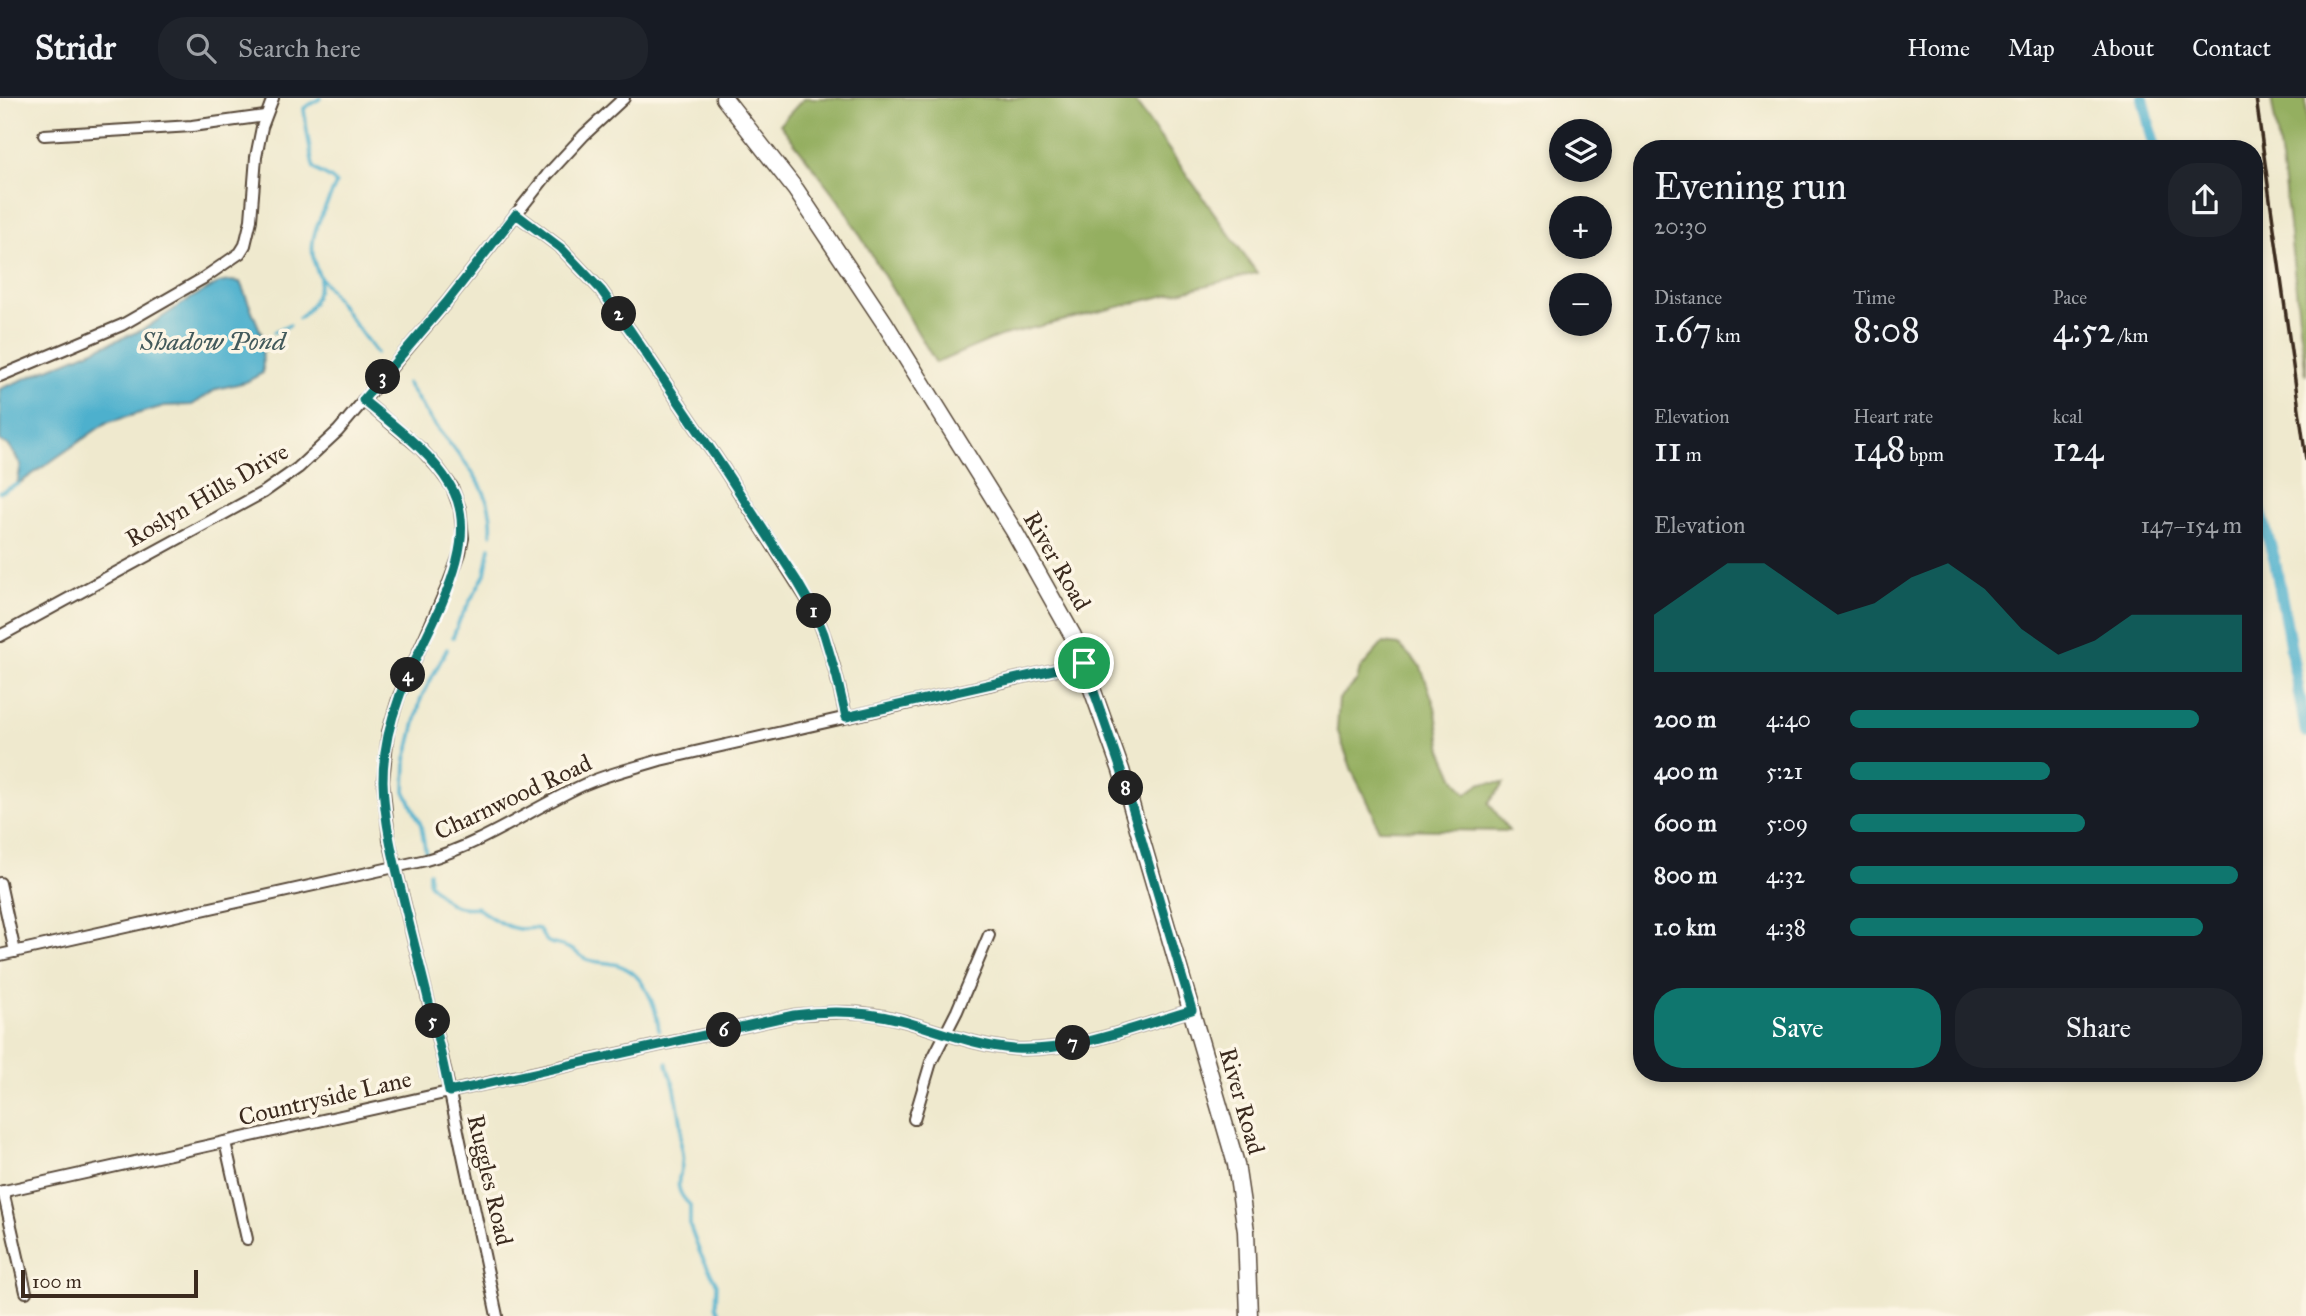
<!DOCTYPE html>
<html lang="en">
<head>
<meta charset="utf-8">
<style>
  :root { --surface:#171b24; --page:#20242c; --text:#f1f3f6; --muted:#9ea1a6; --line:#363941; --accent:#0f766e }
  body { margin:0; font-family:"IM FELL Great Primer",serif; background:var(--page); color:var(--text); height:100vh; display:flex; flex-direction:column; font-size:26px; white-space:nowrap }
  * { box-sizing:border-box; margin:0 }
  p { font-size:23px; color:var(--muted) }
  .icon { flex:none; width:38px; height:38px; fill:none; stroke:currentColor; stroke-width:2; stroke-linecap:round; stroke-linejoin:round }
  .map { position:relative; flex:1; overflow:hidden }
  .sheet { position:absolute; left:1633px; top:42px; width:630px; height:942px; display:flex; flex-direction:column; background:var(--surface); border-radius:28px; box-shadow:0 4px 10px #0003 }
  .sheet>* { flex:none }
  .tools { position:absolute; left:1549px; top:21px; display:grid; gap:14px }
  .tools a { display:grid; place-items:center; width:63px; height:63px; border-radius:50%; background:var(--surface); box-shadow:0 4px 10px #0003; font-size:35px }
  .scale { position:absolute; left:21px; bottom:18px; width:177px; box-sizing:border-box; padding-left:7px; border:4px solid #3b2a1e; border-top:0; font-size:19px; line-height:24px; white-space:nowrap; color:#3b2a1e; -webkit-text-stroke:5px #fcf5e5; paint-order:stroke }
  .pin { position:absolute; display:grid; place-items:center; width:60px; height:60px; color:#fff; margin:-30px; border:4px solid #fff; border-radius:50%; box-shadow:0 2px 7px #0007 }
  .km { position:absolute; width:35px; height:35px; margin:-18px; border-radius:50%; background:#222; color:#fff; font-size:19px; line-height:35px; text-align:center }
  .round { display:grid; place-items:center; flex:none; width:74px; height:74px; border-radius:28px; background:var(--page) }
  .head { display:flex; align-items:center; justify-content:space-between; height:119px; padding:0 21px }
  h1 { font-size:38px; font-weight:600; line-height:52px }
  .metrics { display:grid; grid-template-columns:repeat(3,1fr); gap:10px; height:119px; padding:7px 21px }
  .metrics div { display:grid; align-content:center }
  .metrics b { font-size:35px; font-weight:600 }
  .metrics small { font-size:19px; font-weight:400 }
  .metrics p { font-size:19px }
  .chart { height:196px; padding:14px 21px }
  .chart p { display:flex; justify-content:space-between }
  .chart svg { width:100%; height:126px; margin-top:7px; fill:var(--accent); opacity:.7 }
  .button { display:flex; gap:14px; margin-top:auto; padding:14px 21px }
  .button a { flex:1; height:80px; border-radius:28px; background:var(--accent); color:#fff; font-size:28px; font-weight:600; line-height:80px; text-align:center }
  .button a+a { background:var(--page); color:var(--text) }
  ul { padding:0 21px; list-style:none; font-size:23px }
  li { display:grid; grid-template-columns:112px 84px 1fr; align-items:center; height:52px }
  li i { height:18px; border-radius:9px; background:var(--accent) }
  header { display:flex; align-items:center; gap:42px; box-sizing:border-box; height:98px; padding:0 35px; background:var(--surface); border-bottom:2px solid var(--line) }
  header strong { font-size:33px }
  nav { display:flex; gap:38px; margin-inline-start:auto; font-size:24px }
  .search { width:490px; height:63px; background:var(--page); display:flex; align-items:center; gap:18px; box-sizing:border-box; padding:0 24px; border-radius:28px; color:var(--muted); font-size:26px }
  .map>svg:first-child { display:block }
  .forest { fill:#94af60; stroke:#686c3f; stroke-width:2 }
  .water { fill:#4eb0cd; stroke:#446d76; stroke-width:2 }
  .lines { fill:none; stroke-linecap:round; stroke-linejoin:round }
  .stream { stroke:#4eb0cd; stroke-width:3.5 }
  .canal { stroke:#4eb0cd; stroke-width:12 }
  .minor-casing { stroke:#564738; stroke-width:14 }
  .secondary-casing { stroke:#564738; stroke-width:19 }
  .minor { stroke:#fff; stroke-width:10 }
  .secondary { stroke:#fff; stroke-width:16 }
  .rail { stroke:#3b2a1e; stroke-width:3.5 }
  .route-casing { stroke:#fff; stroke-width:14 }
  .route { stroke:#0f766e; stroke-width:9 }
  .labels { text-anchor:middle; stroke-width:7; stroke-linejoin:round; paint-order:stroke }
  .street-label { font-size:24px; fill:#3b2a1e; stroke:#fcf5e5 }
  .water-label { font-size:26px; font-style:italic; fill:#42595b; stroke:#fcf5e5 }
</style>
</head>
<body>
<header>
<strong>Stridr</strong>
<div class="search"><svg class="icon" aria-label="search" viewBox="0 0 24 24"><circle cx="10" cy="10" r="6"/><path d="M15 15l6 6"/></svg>Search here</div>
<nav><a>Home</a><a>Map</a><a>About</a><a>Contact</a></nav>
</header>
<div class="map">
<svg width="2306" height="1218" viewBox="0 0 2306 1218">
  <rect width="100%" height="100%" fill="#fcf5e5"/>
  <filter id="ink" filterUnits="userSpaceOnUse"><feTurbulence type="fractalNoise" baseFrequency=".0143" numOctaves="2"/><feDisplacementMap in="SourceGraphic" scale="14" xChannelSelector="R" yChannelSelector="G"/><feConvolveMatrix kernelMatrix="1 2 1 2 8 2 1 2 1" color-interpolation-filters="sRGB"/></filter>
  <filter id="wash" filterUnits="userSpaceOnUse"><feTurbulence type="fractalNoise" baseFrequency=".00686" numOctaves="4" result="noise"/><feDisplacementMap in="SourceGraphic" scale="28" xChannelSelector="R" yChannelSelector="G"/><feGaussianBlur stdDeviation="1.57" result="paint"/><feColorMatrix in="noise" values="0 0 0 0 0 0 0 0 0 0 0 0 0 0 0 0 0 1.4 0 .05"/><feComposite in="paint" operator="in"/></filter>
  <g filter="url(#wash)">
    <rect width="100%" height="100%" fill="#efe9ce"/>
    <g class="forest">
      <polygon points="804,0 1132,0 1257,175 1000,238 936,265 842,107 780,26"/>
      <path d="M2271,0H2306V278C2294,186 2288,92 2271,0Z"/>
      <polygon points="1383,545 1399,547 1421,569 1435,609 1442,652 1453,677 1466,696 1481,685 1504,685 1489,705 1509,733 1378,731 1372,712 1353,675 1337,631 1339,601 1357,583 1360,571"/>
    </g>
    <polygon class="water" points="229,183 240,184 262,237 263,275 246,284 217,291 192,307 164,308 106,325 17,387 21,367 9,348 0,343 0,291 144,231 191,200 219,185"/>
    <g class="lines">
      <g class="stream">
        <path d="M321,0L304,10C304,15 312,67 314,70C320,77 331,77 336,86C322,119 301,144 320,179L376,255"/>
        <path d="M299,220C314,208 317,199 320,181"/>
        <polyline points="274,234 290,227"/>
        <path d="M407,285C418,301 428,320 441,335C466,366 495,393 491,436"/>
        <polyline points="0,394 18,386"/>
        <polyline points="453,539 460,521 485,476 490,449"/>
        <polyline points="426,756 421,727 405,693 406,662 421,600 447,551"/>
        <path d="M429,774V785C446,803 450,812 476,809C488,818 507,831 522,831C529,831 532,829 539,831C548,850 551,843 568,850C575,852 580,858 586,861C596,865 608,864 618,867C644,875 656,907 659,932"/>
        <path d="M667,965C668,974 673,982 675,991C677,1002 679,1013 681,1024C683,1035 679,1042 682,1056C686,1074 667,1086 690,1107V1128L700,1155L717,1186L716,1208L721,1218"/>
      </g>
      <g class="canal">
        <polyline points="2143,0 2155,51"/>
        <polyline points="2254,391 2275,464 2306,634"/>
      </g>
    </g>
  </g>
  <g filter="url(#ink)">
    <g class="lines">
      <g class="minor-casing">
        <g id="minor">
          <polyline points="44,37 192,28 265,18"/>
          <path d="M516,116L561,150L601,192L630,232L724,371L815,514C830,548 838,583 846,619"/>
          <polyline points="0,278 122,227 202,181 240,155 245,147 251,122 256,59 262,29 273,0"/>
          <polyline points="363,302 421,351 438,370 452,389 460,411 463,440 460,455 448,487 399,598 388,634 383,683 389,742 444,967 497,1218"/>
          <polyline points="0,538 264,394 298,370 338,333 446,205 547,77 584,37 624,0"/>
          <polyline points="0,785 15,854"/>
          <path d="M0,857L426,762C483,746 529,712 583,687C607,676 634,670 660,662L1084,565"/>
          <polyline points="914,1021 931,964 957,913 989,837"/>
          <polyline points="225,1044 247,1141"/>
          <polyline points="3,1093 26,1194"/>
          <path d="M0,1094L794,917C830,913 865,912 900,922C938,932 975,948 1014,951C1074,954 1135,929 1192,912"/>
        </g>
      </g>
      <g class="secondary-casing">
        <polyline id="secondary" points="724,0 796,92 884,224 1014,433 1073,538 1121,672 1236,1066 1246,1133 1249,1218"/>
      </g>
      <use href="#minor" class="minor"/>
      <use href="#secondary" class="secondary"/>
      <polyline class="rail" points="2256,0 2306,362"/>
    </g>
  </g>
  <g class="lines" filter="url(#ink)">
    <g class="route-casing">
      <path id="route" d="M516,116L561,150L601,192L630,232L724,371L797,483L815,514L824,536L837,580L846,619L1084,565L1121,672L1192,912C1135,929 1074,954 1014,951C975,948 938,932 900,922C865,913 830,912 794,917L449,994C437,931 420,870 405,808C395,767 384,725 383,683C383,654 389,627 399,600C419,539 489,449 450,387C429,352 394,328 363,302L446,205Z"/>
    </g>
    <use href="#route" class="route"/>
  </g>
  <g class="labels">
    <g class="street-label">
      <text transform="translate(207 397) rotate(-30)" y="8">Roslyn Hills Drive</text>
      <text transform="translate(1057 463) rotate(60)" y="8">River Road</text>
      <text transform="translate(513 699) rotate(-25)" y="8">Charnwood Road</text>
      <text transform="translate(325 1000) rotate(-13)" y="8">Countryside Lane</text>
      <text transform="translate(1242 1003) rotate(74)" y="8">River Road</text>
      <text transform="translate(490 1082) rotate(77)" y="8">Ruggles Road</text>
    </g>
    <g class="water-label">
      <text x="213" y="252">Shadow Pond</text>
    </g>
  </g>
</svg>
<div class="tools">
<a><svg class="icon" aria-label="layers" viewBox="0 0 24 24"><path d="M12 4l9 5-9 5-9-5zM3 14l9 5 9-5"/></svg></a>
<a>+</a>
<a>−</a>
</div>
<div class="scale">100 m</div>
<div class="pin" style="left:1084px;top:565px;background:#1e9e55"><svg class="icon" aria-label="arrive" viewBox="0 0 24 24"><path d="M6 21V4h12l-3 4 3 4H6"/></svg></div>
<b class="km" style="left:814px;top:513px">1</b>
<b class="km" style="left:619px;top:216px">2</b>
<b class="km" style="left:383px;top:279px">3</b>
<b class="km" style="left:408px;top:577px">4</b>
<b class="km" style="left:433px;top:923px">5</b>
<b class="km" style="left:724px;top:932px">6</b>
<b class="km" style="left:1073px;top:945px">7</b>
<b class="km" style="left:1126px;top:690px">8</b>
<section class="sheet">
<div class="head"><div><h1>Evening run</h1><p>20:30</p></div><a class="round"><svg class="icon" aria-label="share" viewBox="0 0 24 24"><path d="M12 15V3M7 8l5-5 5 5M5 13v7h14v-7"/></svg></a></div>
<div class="metrics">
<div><p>Distance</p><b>1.67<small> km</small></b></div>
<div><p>Time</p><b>8:08</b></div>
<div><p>Pace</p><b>4:52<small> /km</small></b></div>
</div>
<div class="metrics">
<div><p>Elevation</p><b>11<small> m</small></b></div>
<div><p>Heart rate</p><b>148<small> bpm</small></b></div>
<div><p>kcal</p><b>124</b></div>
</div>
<div class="chart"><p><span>Elevation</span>147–154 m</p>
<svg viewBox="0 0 160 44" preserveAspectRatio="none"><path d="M0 44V24L10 15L20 6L30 6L40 15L50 24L60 20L70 11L80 6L90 15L100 29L110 38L120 33L130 24L140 24L150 24L160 24V44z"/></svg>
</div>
<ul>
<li><b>200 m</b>4:40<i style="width:89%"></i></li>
<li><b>400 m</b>5:21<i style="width:51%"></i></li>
<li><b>600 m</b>5:09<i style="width:60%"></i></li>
<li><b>800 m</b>4:32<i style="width:99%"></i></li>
<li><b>1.0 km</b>4:38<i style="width:90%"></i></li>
</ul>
<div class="button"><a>Save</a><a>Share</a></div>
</section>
</div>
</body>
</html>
